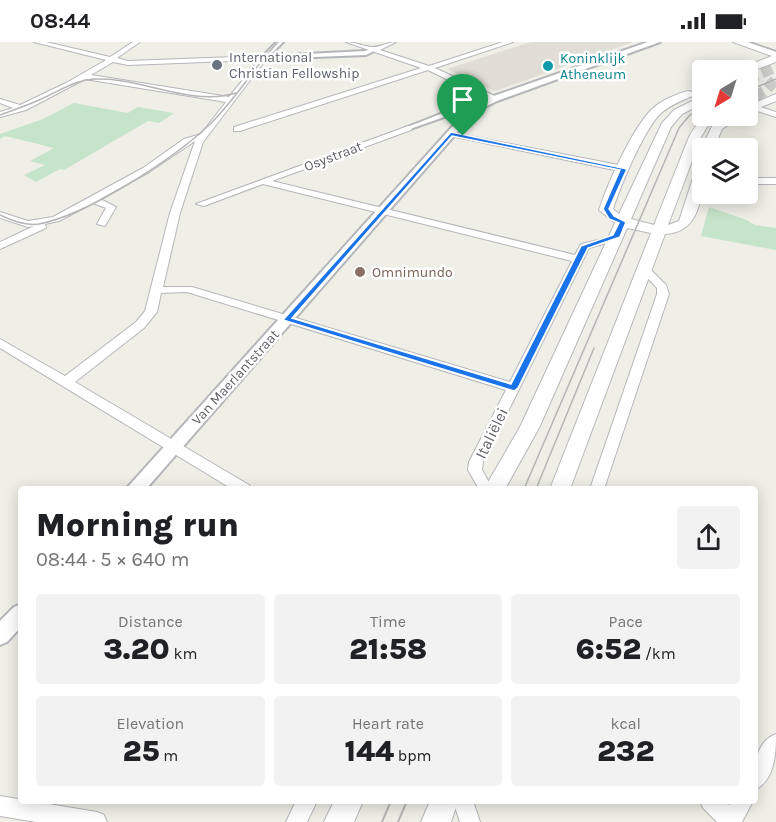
<!DOCTYPE html>
<html lang="en">
<head>
<meta charset="utf-8">
<style>
  :root { --surface:#fff; --page:#f2f2f2; --text:#202124; --muted:#757577 }
  body { margin:0; font-family:Karla,sans-serif; background:var(--page); color:var(--text); height:100vh; display:flex; flex-direction:column; font-size:22px; white-space:nowrap }
  * { box-sizing:border-box; margin:0 }
  p { font-size:20px; color:var(--muted) }
  .icon { flex:none; width:33px; height:33px; fill:none; stroke:currentColor; stroke-width:2; stroke-linecap:round; stroke-linejoin:round }
  .map { position:relative; flex:1; overflow:hidden }
  .panel { position:absolute; left:18px; top:444px; width:740px; height:318px; display:flex; flex-direction:column; background:var(--surface); border-radius:6px; box-shadow:0 3px 15px #0003 }
  .panel>* { flex:none }
  .needle { width:39px; rotate:218deg }
  .fabs { position:absolute; left:692px; top:18px; display:grid; gap:12px }
  .fabs a { display:grid; place-items:center; width:66px; height:66px; border-radius:6px; background:var(--surface); box-shadow:0 3px 15px #0003; font-size:30px }
  .pin { position:absolute; display:grid; place-items:center; width:51px; height:51px; color:#fff; margin:-62px -26px; border-radius:50% 50% 50% 0; rotate:-45deg; box-shadow:0 0 6px #0007 }
  .pin .icon { rotate:45deg }
  .round { display:grid; place-items:center; flex:none; width:63px; height:63px; border-radius:6px; background:var(--page) }
  .summary { display:flex; align-items:center; justify-content:space-between; height:102px; padding:0 18px }
  h1 { font-size:33px; font-weight:800; line-height:45px }
  .metrics { display:grid; grid-template-columns:repeat(3,1fr); gap:9px; height:102px; padding:6px 18px }
  .metrics div { display:grid; align-content:center; border-radius:6px; background:var(--page); text-align:center }
  .metrics b { font-size:30px; font-weight:800 }
  .metrics small { font-size:16px; font-weight:400 }
  .metrics p { font-size:16px }
  .status { display:flex; justify-content:space-between; align-items:center; height:42px; padding:0 30px; background:var(--surface); direction:ltr }
  .status svg { height:16px; fill:currentColor }
  .map>svg:first-child { display:block }
  .education { fill:#dfddd5 }
  .green { fill:#c6e4c9 }
  .lines { fill:none; stroke-linecap:round; stroke-linejoin:round }
  .secondary-tunnel { stroke:#cbcbc7; stroke-width:11; stroke-dasharray:11 5; stroke-linecap:butt }
  .pedestrian-casing { stroke:#b4b6ba; stroke-width:4 }
  .minor-casing { stroke:#b4b6ba; stroke-width:2 }
  .tertiary-casing { stroke:#b4b6ba; stroke-width:4 }
  .secondary-casing { stroke:#b6b8bd; stroke-width:2 }
  .pedestrian { fill:#fff; fill-rule:evenodd }
  .minor { fill:#fff; fill-rule:evenodd }
  .tertiary { fill:#fff; fill-rule:evenodd }
  .secondary { fill:#fff; fill-rule:evenodd }
  .tram-far1 { stroke:#b5b5b6; stroke-width:1.5 }
  .tram { stroke:#b5b5b6; stroke-width:2 }
  .route { fill:#1a73e8; stroke:#fff; stroke-width:1.5; fill-rule:evenodd }
  .worship-dot { fill:#6b7280; stroke:#fff; stroke-width:2 }
  .culture-dot { fill:#0f9aa8; stroke:#fff; stroke-width:2 }
  .education-dot { fill:#8d6e63; stroke:#fff; stroke-width:2 }
  .labels { text-anchor:middle; stroke-width:5; stroke-linejoin:round; paint-order:stroke }
  .far-worship-label { font-size:14px; fill:#5b616d; stroke:#fff; text-anchor:start }
  .far-culture-label { font-size:14px; fill:#0d838f; stroke:#fff; text-anchor:start }
  .far-street-label { font-size:14px; fill:#5f6166; stroke:#fff }
  .far-education-label { font-size:14px; fill:#785e54; stroke:#fff; text-anchor:start }
  .street-label { font-size:16px; fill:#5f6166; stroke:#fff }
</style>
</head>
<body>
<div class="status"><b>08:44</b><svg viewBox="0 0 49 12"><path d="M0 12V9h3v3zM5 12V6h3v6zM10 12V3h3v9zM15 12V0h3v12zM26 1h20v11H26zM47 4h2v5h-2z"/></svg></div>
<div class="map">
<svg width="776" height="780" viewBox="0 0 776 780">
  <rect width="100%" height="100%" fill="#efeee7"/>
  <polygon class="education" points="531,0 633,0 495,49 447,27"/>
  <g class="green">
    <polygon points="74,61 128,71 138,65 174,71 159,81 148,79 64,128 60,127 36,140 24,133 45,123 30,119 54,106 5,94 0,97 0,92 43,77"/>
    <polygon points="709,165 747,178 755,183 776,186 776,208 701,194"/>
  </g>
  <g class="lines">
    <g class="secondary-tunnel">
      <polyline points="747,37 776,25"/>
      <polyline points="754,55 766,48 776,37"/>
    </g>
    <g class="pedestrian-casing">
      <g id="pedestrian">
        <polygon points="277,0 283,0 269,14 365,9 373,6 376,8 366,13 262,17 262,15"/>
        <polygon points="443,71 466,71 469,73 466,75 444,75 410,87 405,86"/>
      </g>
    </g>
    <g class="minor-casing">
      <g id="minor">
        <path d="M34,0H46L110,15L133,0H140L117,16L128,19L264,14L267,16L203,100L180,171L163,245H192L510,340L572,219L263,142L204,164L196,162L408,84L412,86L411,88L272,139L575,213L581,202L620,193V197L589,206L483,420L482,428L493,447H479L468,428L469,420L506,348L187,250L161,251L157,270L144,286L75,340L249,443L251,447H232L0,306V297L65,334L136,280L145,269L170,171L195,99L149,130L100,157L116,165L105,184L97,182L106,166L93,161L59,179L45,182L46,186L0,207V200L34,184L28,185L0,176V170L28,179L53,175L143,126L184,97L201,92L226,60L85,37L26,68L0,75V70L13,66L0,61V57L20,63L68,40L106,18ZM259,18L229,55L91,33L113,20L128,23Z"/>
        <path d="M346,0C355,0 362,4 371,5C379,6 388,0 396,0L380,8L429,24L503,0H513L435,26L497,55V59H491L428,28L240,89H234V85L421,26Z"/>
        <polygon points="754,63 776,70 776,75 751,67 750,65"/>
        <polygon points="448,90 624,124 628,127 624,130 451,94 447,92"/>
        <rect x="747" y="136" width="29" height="6"/>
        <polygon points="644,224 648,225 666,243 669,252 604,447 590,447 657,252 657,246 639,227"/>
        <path d="M776,692C776,711 775,739 754,748C754,728 754,700 776,692Z"/>
        <polygon points="0,754 97,770 104,773 107,780 36,780 0,774"/>
        <polygon points="296,759 317,759 307,780 286,780"/>
        <polygon points="453,759 473,759 480,780 460,780"/>
        <polygon points="700,759 725,759 729,763 732,759 753,759 742,780 717,780 703,766"/>
      </g>
    </g>
    <g class="tertiary-casing">
      <g id="tertiary">
        <polygon points="648,0 660,0 497,59 475,70 146,447 126,447 469,66 491,55"/>
        <polygon points="21,562 21,585 7,600 0,603 0,579 14,565"/>
      </g>
    </g>
    <g class="secondary-casing">
      <g id="secondary">
        <polygon points="733,0 748,0 776,9 776,20 749,30 740,28 741,26 772,14"/>
        <path d="M688,49L692,50V54C681,59 668,64 659,73C642,92 621,143 613,167L619,172L662,81L674,68L702,54V62L682,72L671,85L631,177L654,183L689,95C697,81 703,74 720,74L707,85L701,95L668,183L679,179L696,127L702,123C702,153 702,190 665,192L570,447H550L651,191L627,186L539,386L505,447H484L520,385L615,181L599,168C608,141 631,89 651,68C660,59 676,52 688,49Z"/>
        <polygon points="776,52 776,59 747,71 747,64"/>
        <polygon points="728,74 741,74 722,87 714,106 702,106 713,82"/>
        <polygon points="334,759 363,759 354,780 324,780"/>
        <polygon points="430,759 458,759 451,780 421,780"/>
      </g>
    </g>
    <use href="#pedestrian" class="pedestrian"/>
    <use href="#minor" class="minor"/>
    <use href="#tertiary" class="tertiary"/>
    <use href="#secondary" class="secondary"/>
    <g class="tram-far1">
      <polyline points="750,0 776,9"/>
      <polyline points="747,49 776,37"/>
      <path d="M0,73C13,68 26,64 39,58C58,50 74,38 95,37C141,35 190,65 236,51"/>
      <path d="M0,173C12,179 26,184 39,182C87,173 173,117 208,84C235,59 253,26 278,0"/>
      <polyline points="524,447 679,86 689,74 702,65"/>
      <polyline points="536,447 594,306"/>
    </g>
    <g class="tram">
      <polyline points="382,780 391,759"/>
      <polyline points="398,780 407,759"/>
    </g>
  </g>
  <path class="route" d="M451,90L627,127L609,167L614,174L626,180L620,195L588,206L518,346L514,349L283,278ZM452,94L620,128L603,167L609,177L619,181L613,193L581,204L511,342L292,276Z"/>
  <circle class="worship-dot" cx="217" cy="23" r="6"/>
  <circle class="culture-dot" cx="548" cy="24" r="6"/>
  <circle class="education-dot" cx="360" cy="230" r="6"/>
  <g class="labels">
    <g class="far-worship-label">
      <text x="229" y="20">International<tspan x="229" dy="16">Christian Fellowship</tspan></text>
    </g>
    <g class="far-culture-label">
      <text x="560" y="21">Koninklijk<tspan x="560" dy="16">Atheneum</tspan></text>
    </g>
    <g class="far-street-label">
      <text transform="translate(333 114) rotate(-21)" y="5">Osystraat</text>
      <text transform="translate(235 335) rotate(-48)" y="5">Van Maerlantstraat</text>
    </g>
    <g class="far-education-label">
      <text x="372" y="235">Omnimundo</text>
    </g>
    <g class="street-label">
      <text transform="translate(491 391) rotate(-64)" y="6">Italiëlei</text>
    </g>
  </g>
</svg>
<div class="fabs">
<a><svg class="needle" viewBox="-14 -14 28 28"><path d="M0-13l5 13h-10z" fill="#e53935"/><path d="M0 13l5-13h-10z" fill="#757577"/></svg></a>
<a><svg class="icon" aria-label="layers" viewBox="0 0 24 24"><path d="M12 4l9 5-9 5-9-5zM3 14l9 5 9-5"/></svg></a>
</div>
<div class="pin" style="left:463px;top:94px;background:#1e9e55"><svg class="icon" aria-label="arrive" viewBox="0 0 24 24"><path d="M6 21V4h12l-3 4 3 4H6"/></svg></div>
<section class="panel">
<div class="summary"><div><h1>Morning run</h1><p>08:44 · 5 × 640 m</p></div><a class="round"><svg class="icon" aria-label="share" viewBox="0 0 24 24"><path d="M12 15V3M7 8l5-5 5 5M5 13v7h14v-7"/></svg></a></div>
<div class="metrics">
<div><p>Distance</p><b>3.20<small> km</small></b></div>
<div><p>Time</p><b>21:58</b></div>
<div><p>Pace</p><b>6:52<small> /km</small></b></div>
</div>
<div class="metrics">
<div><p>Elevation</p><b>25<small> m</small></b></div>
<div><p>Heart rate</p><b>144<small> bpm</small></b></div>
<div><p>kcal</p><b>232</b></div>
</div>
</section>
</div>
</body>
</html>
